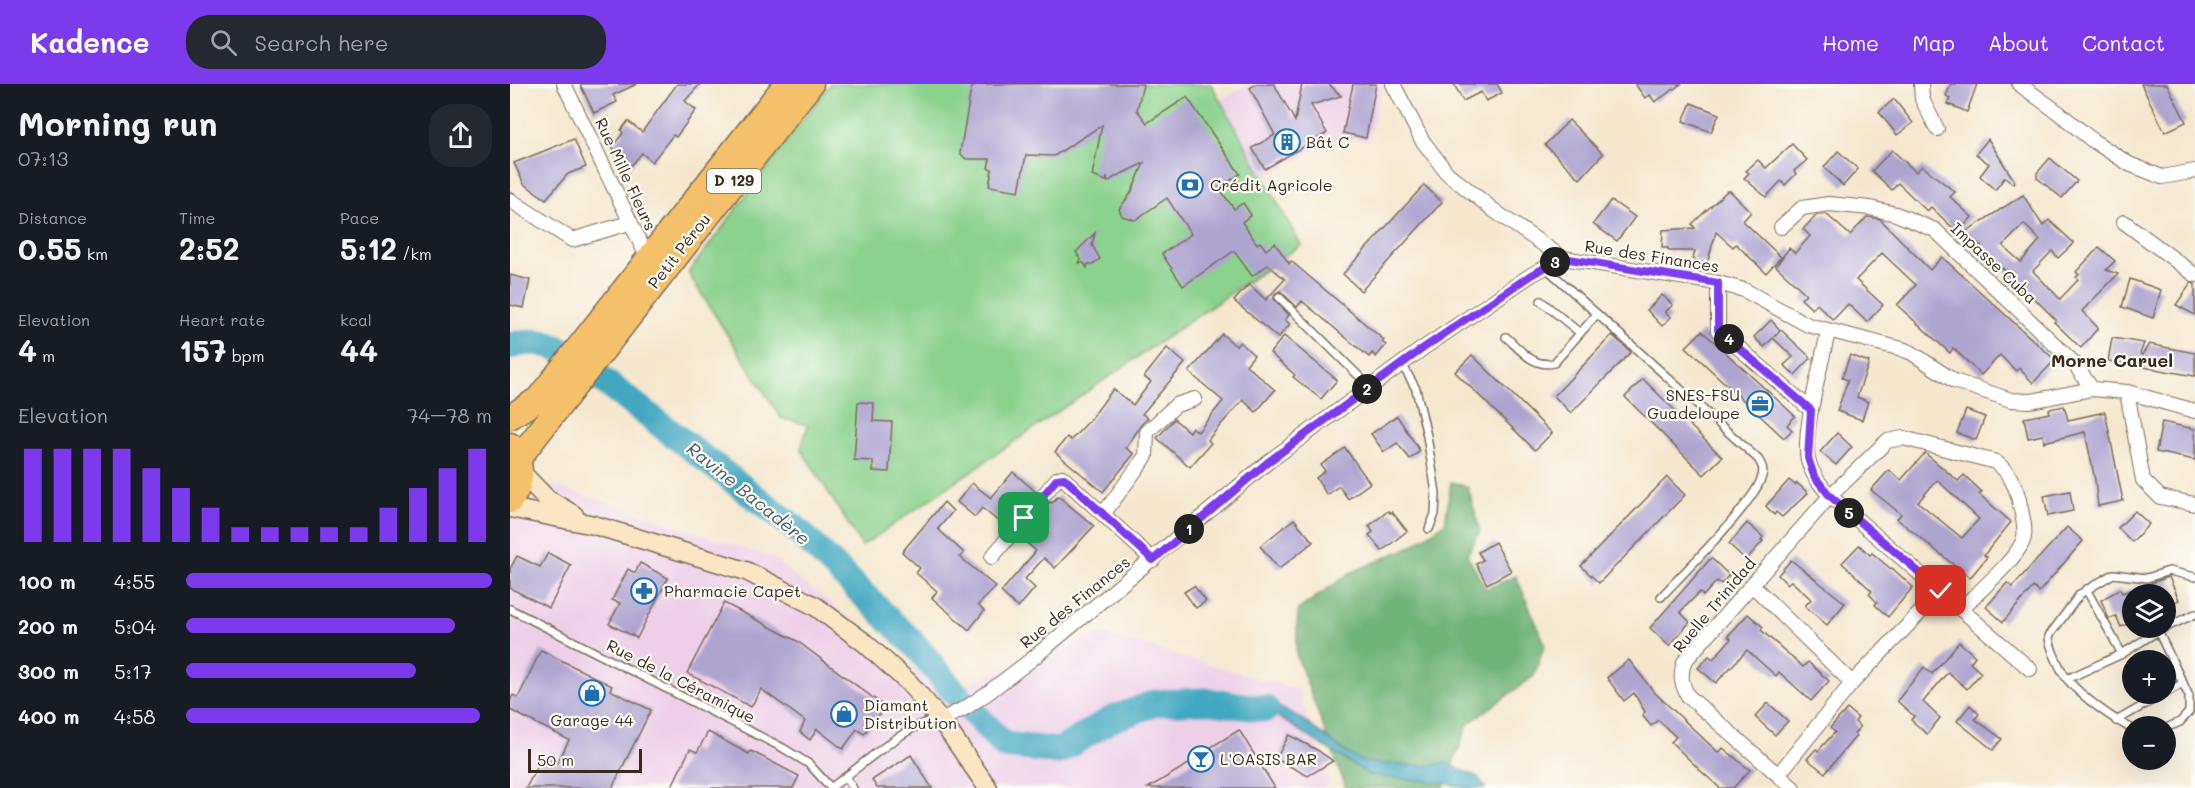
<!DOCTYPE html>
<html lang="en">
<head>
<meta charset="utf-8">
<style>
  :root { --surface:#171b24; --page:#242831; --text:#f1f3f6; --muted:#9ea1a6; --accent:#7c3aed }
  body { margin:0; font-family:Mali,sans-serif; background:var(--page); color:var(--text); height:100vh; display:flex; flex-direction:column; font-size:22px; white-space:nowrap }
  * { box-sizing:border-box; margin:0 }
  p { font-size:20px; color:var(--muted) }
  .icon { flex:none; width:33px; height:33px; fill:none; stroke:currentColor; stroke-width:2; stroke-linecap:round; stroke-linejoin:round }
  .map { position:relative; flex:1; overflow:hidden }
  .drawer { display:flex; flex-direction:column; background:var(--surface); width:510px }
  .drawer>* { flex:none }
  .controls { position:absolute; left:1612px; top:500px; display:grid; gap:12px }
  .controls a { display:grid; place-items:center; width:54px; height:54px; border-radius:50%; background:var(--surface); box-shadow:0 6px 24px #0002; font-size:30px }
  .scale { position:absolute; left:18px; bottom:15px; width:114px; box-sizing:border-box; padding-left:6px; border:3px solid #3b2a1e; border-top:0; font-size:16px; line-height:21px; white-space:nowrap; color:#3b2a1e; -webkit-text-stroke:4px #fdfcf7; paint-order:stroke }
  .pin { position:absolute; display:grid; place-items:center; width:51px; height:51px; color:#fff; margin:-26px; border-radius:12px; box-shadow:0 3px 9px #0006 }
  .km { position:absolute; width:30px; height:30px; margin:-15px; border-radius:50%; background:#222; color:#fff; font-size:16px; line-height:30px; text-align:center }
  .round { display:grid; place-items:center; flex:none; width:63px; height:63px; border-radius:24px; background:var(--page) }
  .head { display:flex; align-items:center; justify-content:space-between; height:102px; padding:0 18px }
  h1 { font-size:33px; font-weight:700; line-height:45px }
  .metrics { display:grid; grid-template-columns:repeat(3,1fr); gap:9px; height:102px; padding:6px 18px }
  .metrics div { display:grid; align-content:center }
  .metrics b { font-size:30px; font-weight:700 }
  .metrics small { font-size:16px; font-weight:400 }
  .metrics p { font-size:16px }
  .chart { height:168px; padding:12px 18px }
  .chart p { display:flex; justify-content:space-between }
  .chart svg { width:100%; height:108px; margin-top:6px; stroke:var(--accent); stroke-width:6 }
  ul { padding:0 18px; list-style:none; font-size:20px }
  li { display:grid; grid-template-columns:96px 72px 1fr; align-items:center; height:45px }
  li i { height:15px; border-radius:8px; background:var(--accent) }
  header { display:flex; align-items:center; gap:36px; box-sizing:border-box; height:84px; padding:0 30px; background:var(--accent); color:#fff }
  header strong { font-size:28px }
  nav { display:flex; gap:33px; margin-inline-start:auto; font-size:21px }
  .search { width:420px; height:54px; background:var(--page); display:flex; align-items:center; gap:15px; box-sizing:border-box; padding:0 21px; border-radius:24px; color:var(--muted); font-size:22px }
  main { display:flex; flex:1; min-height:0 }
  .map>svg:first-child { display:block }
  .built { fill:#edd0e8 }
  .green { fill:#8bd28d; stroke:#637e56; stroke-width:1.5 }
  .forest { fill:#70b478; stroke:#566f4b; stroke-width:1.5 }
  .water { fill:#42a8c2; stroke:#3e6970; stroke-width:1.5 }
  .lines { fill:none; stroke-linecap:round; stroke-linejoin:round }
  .river { stroke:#42a8c2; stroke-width:27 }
  .building { fill:#aea4d0; fill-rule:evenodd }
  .lane-casing { stroke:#7c6c5c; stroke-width:10 }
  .street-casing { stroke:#7c6c5c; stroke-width:16 }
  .secondary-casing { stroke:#7c6c5c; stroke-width:21 }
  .highway-casing { stroke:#7c6c5c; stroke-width:27 }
  .lane { stroke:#fff; stroke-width:7 }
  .street { stroke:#fff; stroke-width:14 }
  .secondary { stroke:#fbe6c3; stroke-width:18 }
  .highway { stroke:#f4c16a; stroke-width:24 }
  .route-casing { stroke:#fff; stroke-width:12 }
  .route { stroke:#7c3aed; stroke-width:8 }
  .labels { text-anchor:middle; stroke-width:4.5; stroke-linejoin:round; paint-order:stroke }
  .shield { fill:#fdfcf7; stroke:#75695f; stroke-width:1.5 }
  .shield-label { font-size:15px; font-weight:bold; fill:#3b2a1e }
  .poi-label { font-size:16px; fill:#3b2a1e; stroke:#fdfcf7; text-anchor:start }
  .street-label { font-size:16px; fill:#3b2a1e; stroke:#fdfcf7 }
  .neighbourhood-label { font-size:18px; font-weight:bold; fill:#3b2a1e; stroke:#fdfcf7 }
  .water-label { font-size:18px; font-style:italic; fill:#3e5c60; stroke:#fdfcf7 }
</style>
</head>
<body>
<header>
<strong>Kadence</strong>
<div class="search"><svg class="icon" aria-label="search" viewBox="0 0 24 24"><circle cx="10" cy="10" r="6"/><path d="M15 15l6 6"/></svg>Search here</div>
<nav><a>Home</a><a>Map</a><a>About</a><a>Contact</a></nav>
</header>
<main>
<section class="drawer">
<div class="head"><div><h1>Morning run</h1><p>07:13</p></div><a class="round"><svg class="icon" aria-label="share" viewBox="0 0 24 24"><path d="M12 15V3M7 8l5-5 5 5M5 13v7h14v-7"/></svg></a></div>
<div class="metrics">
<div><p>Distance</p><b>0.55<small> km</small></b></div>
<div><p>Time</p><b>2:52</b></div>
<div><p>Pace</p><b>5:12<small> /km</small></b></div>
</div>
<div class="metrics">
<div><p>Elevation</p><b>4<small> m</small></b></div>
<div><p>Heart rate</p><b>157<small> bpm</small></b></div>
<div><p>kcal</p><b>44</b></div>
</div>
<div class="chart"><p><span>Elevation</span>74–78 m</p>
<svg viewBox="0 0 160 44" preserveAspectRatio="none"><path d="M5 44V6M15 44V6M25 44V6M35 44V6M45 44V14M55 44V22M65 44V30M75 44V38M85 44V38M95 44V38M105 44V38M115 44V38M125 44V30M135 44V22M145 44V14M155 44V6"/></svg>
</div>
<ul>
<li><b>100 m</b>4:55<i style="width:100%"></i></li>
<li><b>200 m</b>5:04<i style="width:88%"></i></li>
<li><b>300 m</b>5:17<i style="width:75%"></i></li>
<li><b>400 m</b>4:58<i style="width:96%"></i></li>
</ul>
</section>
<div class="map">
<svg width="1685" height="704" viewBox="0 0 1685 704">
  <rect width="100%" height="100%" fill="#fdfcf7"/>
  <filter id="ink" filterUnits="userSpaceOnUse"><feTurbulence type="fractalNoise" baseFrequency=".0167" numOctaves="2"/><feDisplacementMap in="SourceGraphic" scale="12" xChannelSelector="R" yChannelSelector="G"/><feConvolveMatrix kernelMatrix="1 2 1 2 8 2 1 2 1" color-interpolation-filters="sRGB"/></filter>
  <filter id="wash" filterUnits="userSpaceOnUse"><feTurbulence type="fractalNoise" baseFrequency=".008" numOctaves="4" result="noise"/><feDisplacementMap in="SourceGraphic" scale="24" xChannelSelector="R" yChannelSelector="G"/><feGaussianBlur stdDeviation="1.35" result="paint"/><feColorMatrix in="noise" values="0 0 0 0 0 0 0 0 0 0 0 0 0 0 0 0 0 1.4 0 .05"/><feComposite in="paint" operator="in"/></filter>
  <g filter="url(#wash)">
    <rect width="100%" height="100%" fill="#f4e7ce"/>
    <g class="built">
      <polygon points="740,0 871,0 872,3 859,57 829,53 753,93 710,16"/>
      <polygon points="43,401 262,474 435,608 590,549 788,606 820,698 812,704 0,704 0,431"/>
    </g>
    <polygon class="green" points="320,0 701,0 791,161 352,462 291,365 298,341 271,334 178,189"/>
    <polygon class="forest" points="941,398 958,403 970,447 957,471 976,505 1006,492 1035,560 1024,592 958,640 934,704 836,704 786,570 788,526 840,489 900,463 935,439"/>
    <polygon class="water" points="684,605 717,607 745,612 787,632 840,671 857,679 918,682 936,679 968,693 976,704 954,704 938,700 859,691 762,629 694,617 642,623 628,632 623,622 653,611"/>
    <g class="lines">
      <path class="river" d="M0,262C24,255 35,258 56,268L285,444L406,562L445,609L494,661L549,667L600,636L645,619L694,617L756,625"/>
    </g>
    <g id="blocks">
      <g class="building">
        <polygon points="70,0 127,0 103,11 107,18 84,29"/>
        <polygon points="167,0 190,0 175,17 186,26 166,53 163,51 142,78 132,69 121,82 108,71 109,70 102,63 113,49 111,46 118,37 132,48"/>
        <polygon points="467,0 633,0 627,26 637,39 677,13 730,90 709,104 724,125 733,119 741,131 732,138 747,160 750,158 756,166 765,159 779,180 781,177 874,256 872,258 876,261 866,273 862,269 859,273 792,217 787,223 770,207 765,210 764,215 779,231 775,236 780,240 768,254 724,217 739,200 756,216 775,195 758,181 742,192 724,167 673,202 652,170 681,150 657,114 625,136 612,132 609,125 621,109 634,79 605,93 598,98 597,94 596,97 582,92 592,41 544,72 516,71 509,107 479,102 482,85 478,84 480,75 456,75 450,69 461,5"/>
        <polygon points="746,0 764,0 785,37 792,0 819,0 831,12 801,21 817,49 755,85 742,64 765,51 740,4"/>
        <polygon points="843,0 866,0 856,54 833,49"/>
        <polygon points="944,0 987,0 992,9 976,17 971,8 953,17"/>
        <polygon points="1125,0 1171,0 1145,18 1140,11 1135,14"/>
        <polygon points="1441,0 1467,0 1457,28 1438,20 1440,14 1436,12"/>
        <polygon points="1631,0 1657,0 1676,38 1655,48"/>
        <polygon points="1384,15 1403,39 1387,51 1369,28"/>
        <polygon points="1181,19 1209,30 1201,48 1173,37"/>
        <polygon points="1059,36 1093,70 1070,95 1035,61"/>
        <polygon points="64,55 76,83 58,90 36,115 14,100 4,79"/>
        <polygon points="1478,55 1505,98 1503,100 1495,93 1485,106 1470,92 1479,80 1466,70"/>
        <polygon points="1282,60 1297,76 1284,87 1286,90 1275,101 1271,97 1256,113 1234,94 1239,89 1236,87 1248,76 1256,84"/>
        <polygon points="1382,66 1406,88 1412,82 1445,108 1440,113 1462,133 1448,149 1421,123 1417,127 1388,99 1382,106 1362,87"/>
        <polygon points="1328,67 1348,85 1333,102 1314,83"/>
        <polygon points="1540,74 1567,97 1552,114 1527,94 1527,89"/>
        <polygon points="914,101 932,118 851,207 833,190"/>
        <polygon points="1217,107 1220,107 1241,128 1233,137 1271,173 1256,189 1226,160 1223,163 1206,148 1197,180 1183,175 1185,167 1159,167 1158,164 1152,164 1153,146 1185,144 1182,140"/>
        <path d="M1513,111L1533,142L1539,136L1564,159L1548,174L1542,167L1523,187L1550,215L1568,196L1566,193L1569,191L1566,188L1589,163L1605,177L1596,186L1608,190L1572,227L1588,244L1571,264L1544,238L1546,236L1523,213L1520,216L1508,204L1511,201L1482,175L1480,178L1468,167L1472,163L1455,148ZM1514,140L1530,156L1511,178L1493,162Z"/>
        <polygon points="1101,116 1125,133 1107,157 1083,140"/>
        <polygon points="1316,130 1340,151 1357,133 1370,135 1420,186 1432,173 1545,276 1523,299 1509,284 1506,287 1490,271 1471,291 1443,264 1440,269 1387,221 1406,201 1372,169 1346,196 1373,221 1357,238 1338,220 1323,236 1307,220 1302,225 1291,215 1296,210 1266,182 1279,164 1285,169 1300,152 1293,145 1307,131"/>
        <polygon points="585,149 582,161 590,175 583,180 578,180 577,184 574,179 569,179 571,176 566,168"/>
        <polygon points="0,191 20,196 14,224 0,221"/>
        <polygon points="1620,195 1651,206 1643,234 1612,223"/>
        <polygon points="1681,199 1685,200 1685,231 1666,221"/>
        <polygon points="1152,211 1163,221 1155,228 1161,233 1152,242 1137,226"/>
        <polygon points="1261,236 1270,246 1264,253 1271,246 1301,274 1285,291 1274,281 1283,273 1263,254 1254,263 1244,253"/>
        <polygon points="1192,247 1285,332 1277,341 1282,346 1274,354 1176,263"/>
        <polygon points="712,250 726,262 730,258 744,271 736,281 765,306 746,328 733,316 706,346 698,356 701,359 680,383 647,354 664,335 679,348 682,343 688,348 713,317 679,288"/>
        <polygon points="1102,251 1121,268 1061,329 1044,312"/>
        <polygon points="774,252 827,296 811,315 783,293 785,291 760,269"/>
        <polygon points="1602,254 1634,259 1630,270 1632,271 1639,260 1685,269 1685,292 1598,277"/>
        <polygon points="657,264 675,279 632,330 638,334 631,341 616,364 624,370 593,408 545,368 557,353 561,356 580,336 603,305 623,321 641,298 634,293"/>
        <polygon points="962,271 1042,349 1025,366 945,288"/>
        <polygon points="1340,271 1359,278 1347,313 1358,318 1352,336 1327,327 1338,296 1332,294"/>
        <polygon points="1133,295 1212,373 1194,391 1115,313"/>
        <polygon points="348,318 364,319 363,337 382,338 379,388 363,387 363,377 344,376"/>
        <polygon points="1554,322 1558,336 1595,328 1613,417 1588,422 1585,396 1575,348 1534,358 1533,351 1518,354 1514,334 1540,329 1539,325"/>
        <polygon points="1456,326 1475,333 1466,356 1447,349"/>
        <polygon points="887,332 910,367 900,375 887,359 874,368 861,350"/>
        <polygon points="1652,338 1685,345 1685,376 1646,368"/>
        <polygon points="1327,349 1342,363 1326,381 1310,368"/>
        <polygon points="835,364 860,399 838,415 829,402 817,411 806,394 815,387 811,381"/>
        <path d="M1415,369L1448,397L1454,391L1472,408L1469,410L1501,438L1474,471L1477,473L1460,494L1387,435L1391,430L1361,406L1379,386L1391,396ZM1427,396L1469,435L1452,454L1408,418Z"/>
        <polygon points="503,388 525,407 495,443 472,424 465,433 447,418 462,399 481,414"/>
        <polygon points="1157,393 1175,411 1089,499 1071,482"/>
        <polygon points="1279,396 1285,401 1287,399 1298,409 1272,433 1266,428 1264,431 1256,422"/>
        <polygon points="1560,407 1563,427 1538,432 1534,412"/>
        <polygon points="548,412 584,442 545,484 534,474 515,495 525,504 508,524 491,508 526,467 510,453 540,418 542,419"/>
        <polygon points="434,418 443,427 428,445 454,469 450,473 486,503 468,521 474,527 459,546 422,514 427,507 406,489 410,484 392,468"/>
        <polygon points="878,427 880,429 882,428 897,447 872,467 859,451 863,448 859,442"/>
        <polygon points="1625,427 1639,440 1622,458 1608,444"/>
        <polygon points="784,435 803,458 769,485 750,462"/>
        <polygon points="1237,439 1253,453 1251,456 1253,457 1236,476 1219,460"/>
        <polygon points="1557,443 1573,457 1529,508 1523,503 1493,538 1476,523 1497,499 1502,503"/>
        <polygon points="985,458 1001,487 977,500 966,480 973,476 968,468"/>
        <polygon points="1349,461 1360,471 1362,469 1381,485 1382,484 1403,503 1378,533 1365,521 1367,518 1359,510 1362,507 1332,479"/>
        <polygon points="38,469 61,481 39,524 0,504 0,485 7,472 30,483"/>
        <polygon points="1201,474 1219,491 1211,500 1207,497 1193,512 1190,508 1170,528 1180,538 1159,562 1140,544"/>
        <polygon points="1281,476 1335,519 1317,541 1295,522 1301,515 1281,497 1277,500 1268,491"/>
        <polygon points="130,479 158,494 127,554 99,540 110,519 102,516 118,485 125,489"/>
        <polygon points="1659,493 1669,516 1656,522 1656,510 1623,510 1623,537 1611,543 1606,532 1599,535 1591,516 1610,505 1612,509"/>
        <polygon points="684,502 696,517 686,524 674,508"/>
        <polygon points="214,519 287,557 375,623 354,650 347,645 333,665 307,645 300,656 290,648 295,637 251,605 241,623 177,589"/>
        <polygon points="1238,530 1253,543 1251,546 1293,583 1298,578 1319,597 1301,617 1269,588 1266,592 1237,566 1206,599 1188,584 1199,572 1203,575 1221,555 1218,552"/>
        <polygon points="1449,558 1465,572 1460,579 1471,589 1457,605 1438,588 1413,618 1430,634 1417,650 1401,636 1404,632 1387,617 1414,583 1422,590"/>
        <polygon points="31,566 102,602 100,606 141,626 102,704 16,704 33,672 47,679 59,656 0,626 0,618 3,611 8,614"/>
        <polygon points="1119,576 1144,608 1196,657 1209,669 1213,664 1240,686 1223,704 1210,704 1192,688 1161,658 1166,653 1148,636 1141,642 1132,631 1135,628 1124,609 1114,617 1097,594"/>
        <polygon points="1258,619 1278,637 1265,651 1245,633"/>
        <polygon points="1460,621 1469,630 1465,635 1492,655 1483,666 1447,637"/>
        <polygon points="1337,625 1348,634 1345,638 1350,643 1344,650 1346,652 1315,689 1297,675 1306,665 1308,667 1325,648 1320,644"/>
        <polygon points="729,646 765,704 638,704 702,666 701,663"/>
        <polygon points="198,648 239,670 241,667 289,692 283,704 161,704 180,665 187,668"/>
        <polygon points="779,651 807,666 823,677 798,692 766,675"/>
        <polygon points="401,671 422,704 367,704 362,696"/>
      </g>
    </g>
  </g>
  <g filter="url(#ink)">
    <use href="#blocks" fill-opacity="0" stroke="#7c6c5c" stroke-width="1.5"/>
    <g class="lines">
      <g class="lane-casing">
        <g id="lane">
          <path d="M1035,183L1248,375C1252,381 1254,385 1252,392C1246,418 1173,489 1151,513"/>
          <polyline points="769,213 860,303"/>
          <polyline points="1031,217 1070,249"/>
          <path d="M996,253C1010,265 1023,284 1044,279L1087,230"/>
          <polyline points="892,280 906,305 917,352 926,409 925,430 919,445"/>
          <polyline points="1576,505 1612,570"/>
          <polyline points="0,525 273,664 299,680 321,704"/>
          <polyline points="1648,547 1679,612 1679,628 1670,638 1656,644"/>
          <polyline points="1557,595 1612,570 1648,547 1685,530"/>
          <polyline points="1656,609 1673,599"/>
          <polyline points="1606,637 1655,609"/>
          <path d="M1623,645C1605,637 1571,612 1558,596C1551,588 1539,562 1539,552L1570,510L1603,490L1637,494L1659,487L1685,493"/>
          <polyline points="336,694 343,704"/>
          <path d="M320,704C346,687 400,636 428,636"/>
        </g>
      </g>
      <g class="street-casing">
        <g id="street">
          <polyline points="54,0 140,179"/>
          <polyline points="883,0 912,56 937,89 986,128 1053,174"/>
          <polyline points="1411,0 1412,15 1427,45"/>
          <polyline points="1509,0 1549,29 1582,56 1619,80 1652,93 1685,87"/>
          <polyline points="0,116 62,156 119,139"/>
          <polyline points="1614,138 1685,191"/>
          <polyline points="1271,143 1292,124 1319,120 1360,124 1386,130 1425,146 1564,279 1582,305"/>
          <polyline points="1208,199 1208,246 1301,326"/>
          <path d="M1318,248C1312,278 1292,348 1298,376C1302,391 1311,401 1320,412L1520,585"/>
          <polyline points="1617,308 1633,396 1650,413 1685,420"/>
          <polyline points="594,429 636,372 637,348 666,321 685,315"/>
          <polyline points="482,473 547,395 552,393 643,476"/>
          <polyline points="1242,501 1342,599"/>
          <polyline points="431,636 457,623 479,608 522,575 758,378 912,265 1021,191 1053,174 1208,199 1234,206 1298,241 1392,265 1402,269 1444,297 1501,316 1521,317 1582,305 1617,308 1685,327"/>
          <polyline points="1268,691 1342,599 1431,507"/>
          <path d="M1283,704L1178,612C1171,599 1170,592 1174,578L1320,412L1377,357L1393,354L1486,378C1500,389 1507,403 1510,421C1512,431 1516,443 1514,453C1511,472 1466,510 1451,525"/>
        </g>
      </g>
      <g class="secondary-casing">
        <g id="secondary">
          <polyline points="10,387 37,415 64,431"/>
          <polyline points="0,424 84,441 236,487 305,522 355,559 399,599 431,636 478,704"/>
        </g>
      </g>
      <g class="highway-casing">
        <g id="highway">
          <polyline points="0,333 28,315 276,0"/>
          <path d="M0,361C14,378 13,400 0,417"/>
          <polyline points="8,375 301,0"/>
        </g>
      </g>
      <use href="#lane" class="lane"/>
      <use href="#street" class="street"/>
      <use href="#secondary" class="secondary"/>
      <use href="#highway" class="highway"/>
    </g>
  </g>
  <g class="lines" filter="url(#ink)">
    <g class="route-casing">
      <polyline id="route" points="514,434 547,395 554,394 643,476 758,378 912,265 1021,191 1053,174 1208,199 1208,246 1301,326 1298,374 1304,392 1320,412 1431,507"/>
    </g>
    <use href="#route" class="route"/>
  </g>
  <defs>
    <g id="building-ring" transform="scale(1.35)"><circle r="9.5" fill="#fdfcf7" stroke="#1f6fb2" stroke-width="1.5"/><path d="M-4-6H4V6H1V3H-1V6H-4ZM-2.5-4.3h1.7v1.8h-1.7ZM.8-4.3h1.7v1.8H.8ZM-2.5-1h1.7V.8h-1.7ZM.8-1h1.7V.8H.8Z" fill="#1f6fb2"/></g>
    <g id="bank-ring" transform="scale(1.35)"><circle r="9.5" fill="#fdfcf7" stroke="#1f6fb2" stroke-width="1.5"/><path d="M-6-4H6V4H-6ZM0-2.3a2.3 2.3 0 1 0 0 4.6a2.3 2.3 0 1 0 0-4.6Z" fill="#1f6fb2"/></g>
    <g id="office-ring" transform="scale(1.35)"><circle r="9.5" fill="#fdfcf7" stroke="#1f6fb2" stroke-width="1.5"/><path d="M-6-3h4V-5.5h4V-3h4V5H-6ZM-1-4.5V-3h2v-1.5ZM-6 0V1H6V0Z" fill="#1f6fb2"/></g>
    <g id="pharmacy-ring" transform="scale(1.35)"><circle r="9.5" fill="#fdfcf7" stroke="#1f6fb2" stroke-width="1.5"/><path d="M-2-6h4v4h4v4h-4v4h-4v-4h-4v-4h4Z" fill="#1f6fb2"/></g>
    <g id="shop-ring" transform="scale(1.35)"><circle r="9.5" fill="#fdfcf7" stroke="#1f6fb2" stroke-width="1.5"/><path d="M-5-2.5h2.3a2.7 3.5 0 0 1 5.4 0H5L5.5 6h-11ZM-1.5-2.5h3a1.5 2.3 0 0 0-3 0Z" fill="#1f6fb2"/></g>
    <g id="bar-ring" transform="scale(1.35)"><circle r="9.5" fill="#fdfcf7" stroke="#1f6fb2" stroke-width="1.5"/><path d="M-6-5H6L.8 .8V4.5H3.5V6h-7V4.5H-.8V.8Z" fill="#1f6fb2"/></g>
  </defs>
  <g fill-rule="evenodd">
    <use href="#building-ring" x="777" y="58"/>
    <use href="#bank-ring" x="680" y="101"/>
    <use href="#office-ring" x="1250" y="320"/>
    <use href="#pharmacy-ring" x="134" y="507"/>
    <use href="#shop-ring" x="82" y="609"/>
    <use href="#shop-ring" x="334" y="630"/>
    <use href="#bar-ring" x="691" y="675"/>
  </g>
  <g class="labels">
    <rect class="shield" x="197" y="85" width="54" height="24" rx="4.5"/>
    <g class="shield-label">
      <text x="224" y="102">D 129</text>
    </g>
    <g class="poi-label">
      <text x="796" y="64">Bât C</text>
      <text x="700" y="107">Crédit Agricole</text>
      <text x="1230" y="317" text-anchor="end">SNES-FSU<tspan x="1230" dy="18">Guadeloupe</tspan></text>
      <text x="154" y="513">Pharmacie Capet</text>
      <text x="354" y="627">Diamant<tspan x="354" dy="18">Distribution</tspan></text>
      <text x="82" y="642" text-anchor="middle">Garage 44</text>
      <text x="710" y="681">L'OASIS BAR</text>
    </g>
    <g class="street-label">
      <text transform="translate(116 90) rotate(65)" y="6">Rue Mille Fleurs</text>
      <text transform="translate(169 167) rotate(-52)" y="6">Petit Pérou</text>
      <text transform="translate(1142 172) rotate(9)" y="6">Rue des Finances</text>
      <text transform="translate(1484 179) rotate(43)" y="6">Impasse Cuba</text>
      <text transform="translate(565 518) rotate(-39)" y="6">Rue des Finances</text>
      <text transform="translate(1204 521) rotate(-50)" y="6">Ruelle Trinidad</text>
      <text transform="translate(171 597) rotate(27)" y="6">Rue de la Céramique</text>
    </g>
    <g class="neighbourhood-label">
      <text x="1602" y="283">Morne Caruel</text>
    </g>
    <g class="water-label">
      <text transform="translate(238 410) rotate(39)" y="6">Ravine Bacadère</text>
    </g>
  </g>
</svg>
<div class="controls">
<a><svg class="icon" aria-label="layers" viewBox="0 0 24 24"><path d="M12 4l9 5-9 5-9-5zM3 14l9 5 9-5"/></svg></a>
<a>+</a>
<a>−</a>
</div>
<div class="scale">50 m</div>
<div class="pin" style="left:514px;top:434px;background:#1e9e55"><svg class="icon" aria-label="arrive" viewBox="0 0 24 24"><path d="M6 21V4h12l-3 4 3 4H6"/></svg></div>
<div class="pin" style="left:1431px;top:507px;background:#d93025"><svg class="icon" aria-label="check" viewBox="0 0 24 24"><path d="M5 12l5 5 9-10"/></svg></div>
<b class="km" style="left:679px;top:445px">1</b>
<b class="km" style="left:857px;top:305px">2</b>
<b class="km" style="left:1045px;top:178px">3</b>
<b class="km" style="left:1219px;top:255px">4</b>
<b class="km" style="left:1339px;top:429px">5</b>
</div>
</main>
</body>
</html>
